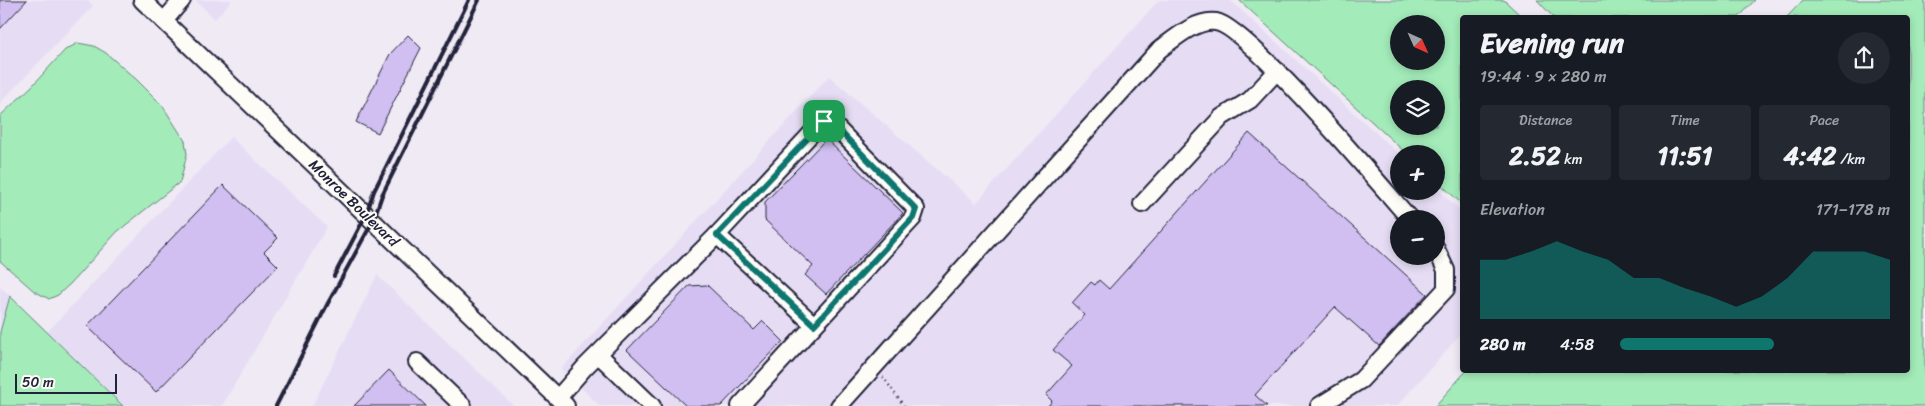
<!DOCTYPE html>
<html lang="en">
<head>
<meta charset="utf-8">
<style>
  :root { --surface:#171b24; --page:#242831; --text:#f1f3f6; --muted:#9ea1a6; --accent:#0f766e }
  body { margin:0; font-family:Sriracha,sans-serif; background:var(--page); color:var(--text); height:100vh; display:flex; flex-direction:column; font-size:19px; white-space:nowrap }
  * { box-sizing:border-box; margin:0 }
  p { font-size:16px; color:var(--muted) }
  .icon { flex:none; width:28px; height:28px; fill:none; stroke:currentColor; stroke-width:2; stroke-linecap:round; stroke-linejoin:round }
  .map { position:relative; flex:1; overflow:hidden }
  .panel { position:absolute; left:1460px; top:15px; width:450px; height:358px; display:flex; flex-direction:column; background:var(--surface); border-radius:5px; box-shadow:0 2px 8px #0003 }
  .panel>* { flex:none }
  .needle { width:32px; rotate:135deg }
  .fabs { position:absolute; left:1390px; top:15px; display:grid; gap:10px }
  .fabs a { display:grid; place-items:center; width:55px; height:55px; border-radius:50%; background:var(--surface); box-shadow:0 2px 8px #0003; font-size:25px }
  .scale { position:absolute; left:15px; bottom:12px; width:102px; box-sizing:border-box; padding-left:5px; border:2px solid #22223b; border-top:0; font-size:14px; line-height:18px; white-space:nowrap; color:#22223b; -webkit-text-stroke:4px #fdfcf7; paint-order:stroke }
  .pin { position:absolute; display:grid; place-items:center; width:42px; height:42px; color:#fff; margin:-21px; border-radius:10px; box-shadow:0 2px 8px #0006 }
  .round { display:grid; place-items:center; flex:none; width:52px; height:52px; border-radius:26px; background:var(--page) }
  .head { display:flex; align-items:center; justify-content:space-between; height:85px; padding:0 20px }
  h1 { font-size:28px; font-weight:700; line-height:38px }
  .metrics { display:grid; grid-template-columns:repeat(3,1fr); gap:8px; height:85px; padding:5px 20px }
  .metrics div { display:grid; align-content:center; border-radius:5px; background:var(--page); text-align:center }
  .metrics b { font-size:25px; font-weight:700 }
  .metrics small { font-size:14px; font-weight:400 }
  .metrics p { font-size:14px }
  .chart { height:140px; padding:10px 20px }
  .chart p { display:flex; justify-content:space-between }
  .chart svg { width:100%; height:90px; margin-top:5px; fill:var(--accent); opacity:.7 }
  ul { padding:0 20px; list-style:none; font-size:16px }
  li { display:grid; grid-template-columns:80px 60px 1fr; align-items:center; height:38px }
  li i { height:12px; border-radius:6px; background:var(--accent) }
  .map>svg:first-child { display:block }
  .built { fill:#e6ddf4; fill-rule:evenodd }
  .green { fill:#a3ebb9; stroke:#62867a; fill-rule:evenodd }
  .building { fill:#d0bff0; stroke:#22223b }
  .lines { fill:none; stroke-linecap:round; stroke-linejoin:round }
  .minor-casing { stroke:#22223b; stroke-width:20 }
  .path { stroke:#22223b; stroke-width:2.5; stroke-dasharray:1 4; stroke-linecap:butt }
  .minor { stroke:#fdfcf7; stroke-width:16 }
  .rail { stroke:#22223b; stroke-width:4 }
  .route-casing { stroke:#fff; stroke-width:10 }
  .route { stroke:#0f766e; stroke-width:6 }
  .labels { text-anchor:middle; stroke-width:4; stroke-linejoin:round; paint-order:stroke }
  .street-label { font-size:15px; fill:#22223b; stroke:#fdfcf7 }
</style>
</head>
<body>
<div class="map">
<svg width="1925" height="406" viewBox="0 0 1925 406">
  <rect width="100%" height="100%" fill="#f0eaf5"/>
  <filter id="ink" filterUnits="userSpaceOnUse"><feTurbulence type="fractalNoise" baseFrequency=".02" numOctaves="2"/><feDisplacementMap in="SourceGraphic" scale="10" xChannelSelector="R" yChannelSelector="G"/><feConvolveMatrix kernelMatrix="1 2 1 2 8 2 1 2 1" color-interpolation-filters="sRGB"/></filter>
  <g filter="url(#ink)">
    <g class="built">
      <polygon points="0,0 88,0 93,6 0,103"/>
      <polygon points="195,0 232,0 215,19"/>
      <path d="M1159,0H1230L1399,154V191H1436V188L1462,212V333L1397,406H600L561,369L829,76L976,203ZM1399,219H1436V256H1399Z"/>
      <polygon points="231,137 327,227 222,406 123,406 47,332"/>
      <polygon points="377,275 514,406 312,406"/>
      <polygon points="0,287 10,296 0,332"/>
    </g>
    <g class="green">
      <path d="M1239,0H1504L1522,17L1462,18V204L1436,180V154H1407ZM1399,24H1436V61H1399ZM1399,89H1436V126H1399Z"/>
      <polygon points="1537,0 1755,0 1739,17 1554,18"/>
      <polygon points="1803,0 1925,0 1925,406 1435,406 1467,370 1908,370 1908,18 1787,17"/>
      <polygon points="78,43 94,46 106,53 137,80 162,105 185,141 187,154 180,182 117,232 71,283 58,295 49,299 34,291 0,261 0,116 32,86 65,50"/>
      <polygon points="10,296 123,406 0,406 0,332"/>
    </g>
    <g class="building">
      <polygon points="0,0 27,0 0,29"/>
      <polygon points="408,35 421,48 378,133 356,122 390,54"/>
      <polygon points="1249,133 1427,294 1379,346 1335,307 1255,395 1267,406 1048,406 1052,401 1046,395 1072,366 1053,350 1085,315 1072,303 1091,282 1095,285 1099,280 1109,289"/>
      <polygon points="826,139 903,213 826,294 805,275 813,266 765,220 765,202"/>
      <polygon points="223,185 278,238 264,252 278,266 156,392 87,326"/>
      <polygon points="707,285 754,330 763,321 783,341 721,406 686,406 627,350 689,286"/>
      <polygon points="389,370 426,406 354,406"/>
    </g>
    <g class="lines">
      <g class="minor-casing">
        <g id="minor">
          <polyline points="142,0 566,406"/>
          <polyline points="164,21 182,0"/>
          <polyline points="1142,204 1222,117 1250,100 1277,71"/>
          <polyline points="717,235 814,325"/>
          <polyline points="599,355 652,406"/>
          <polyline points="417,362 463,406"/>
          <polyline points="558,398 584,368 717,235 823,121 831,122 916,209 913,218 740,406"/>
          <path d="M839,406L1159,50C1174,39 1196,19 1216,22C1246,26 1382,187 1410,219"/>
          <polyline points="1319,406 1361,380 1446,289 1446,270 1436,249"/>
        </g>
      </g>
      <polyline class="path" points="883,377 904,406"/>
      <use href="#minor" class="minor"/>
      <g class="rail">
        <polyline points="334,276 366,215 374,191 469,0"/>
        <polyline points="276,406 328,303 373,221 382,195 479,0"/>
      </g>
    </g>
  </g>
  <g class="lines" filter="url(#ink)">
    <g class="route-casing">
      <polygon id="route" points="824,121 831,122 916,209 913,218 814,325 717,235"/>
    </g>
    <use href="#route" class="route"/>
  </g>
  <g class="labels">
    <g class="street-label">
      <text transform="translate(354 203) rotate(44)" y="5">Monroe Boulevard</text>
    </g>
  </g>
</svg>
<div class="fabs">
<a><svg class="needle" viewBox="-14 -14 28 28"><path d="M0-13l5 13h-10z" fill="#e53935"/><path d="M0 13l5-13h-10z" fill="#9ea1a6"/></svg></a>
<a><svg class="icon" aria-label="layers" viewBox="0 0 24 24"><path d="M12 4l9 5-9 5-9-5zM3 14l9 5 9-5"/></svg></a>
<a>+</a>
<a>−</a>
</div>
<div class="scale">50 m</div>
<div class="pin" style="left:824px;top:121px;background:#1e9e55"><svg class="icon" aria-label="arrive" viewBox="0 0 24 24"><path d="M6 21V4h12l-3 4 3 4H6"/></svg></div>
<section class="panel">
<div class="head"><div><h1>Evening run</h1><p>19:44 · 9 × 280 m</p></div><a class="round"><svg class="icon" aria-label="share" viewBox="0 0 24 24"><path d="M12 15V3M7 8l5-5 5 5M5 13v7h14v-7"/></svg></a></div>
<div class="metrics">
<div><p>Distance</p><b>2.52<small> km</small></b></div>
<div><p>Time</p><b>11:51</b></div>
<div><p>Pace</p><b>4:42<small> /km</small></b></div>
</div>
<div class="chart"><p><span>Elevation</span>171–178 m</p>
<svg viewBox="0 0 160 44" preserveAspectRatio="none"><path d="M0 44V15L10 15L20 11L30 6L40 11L50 15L60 24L70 24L80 29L90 33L100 38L110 33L120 24L130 11L140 11L150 11L160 15V44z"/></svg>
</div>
<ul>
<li><b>280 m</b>4:58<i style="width:57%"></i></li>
</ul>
</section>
</div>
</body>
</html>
